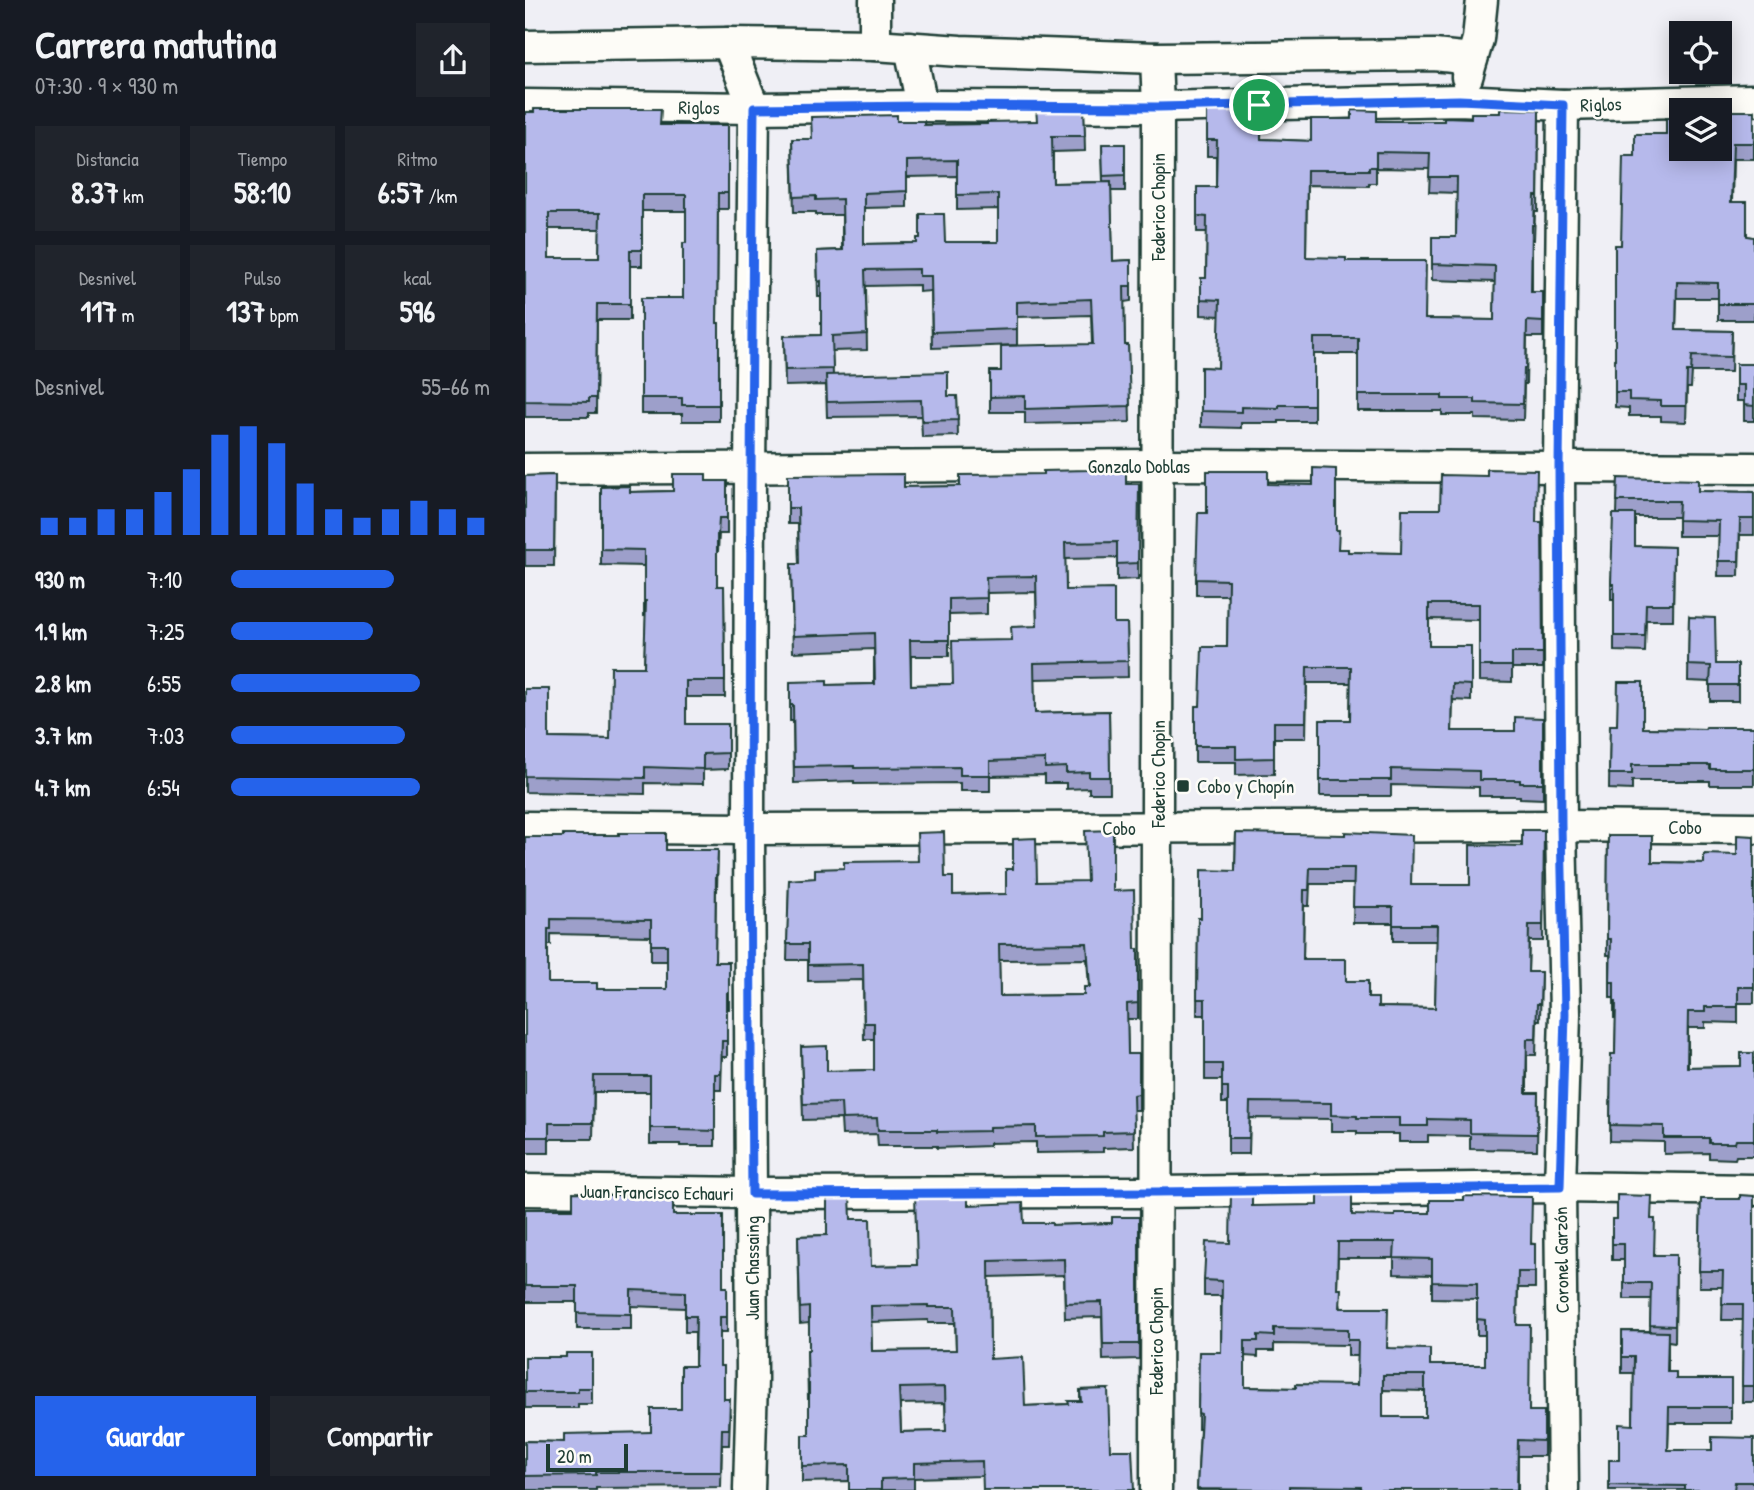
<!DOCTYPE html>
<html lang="es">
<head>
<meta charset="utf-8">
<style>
  :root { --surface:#171b24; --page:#20242c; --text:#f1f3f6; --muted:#9ea1a6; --accent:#2563eb }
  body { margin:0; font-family:"Patrick Hand",sans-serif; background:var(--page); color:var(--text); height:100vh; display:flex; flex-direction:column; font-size:26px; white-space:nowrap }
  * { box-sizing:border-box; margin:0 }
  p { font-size:23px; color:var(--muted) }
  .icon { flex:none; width:38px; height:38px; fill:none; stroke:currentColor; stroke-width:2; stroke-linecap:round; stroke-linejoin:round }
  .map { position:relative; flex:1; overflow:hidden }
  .sheet { display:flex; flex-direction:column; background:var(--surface); width:525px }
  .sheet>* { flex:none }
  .fabs { position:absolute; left:1144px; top:21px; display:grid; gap:14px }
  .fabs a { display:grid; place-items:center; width:63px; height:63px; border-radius:0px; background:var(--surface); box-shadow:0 4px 18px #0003; font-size:35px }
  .scale { position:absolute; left:21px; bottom:18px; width:82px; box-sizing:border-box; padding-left:7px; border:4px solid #1f3d34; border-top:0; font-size:19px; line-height:24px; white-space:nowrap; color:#1f3d34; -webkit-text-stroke:5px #fdfcf7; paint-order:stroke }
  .pin { position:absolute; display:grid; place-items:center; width:60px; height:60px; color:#fff; margin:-30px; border:4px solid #fff; border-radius:50%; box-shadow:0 2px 7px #0007 }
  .round { display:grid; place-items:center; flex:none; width:74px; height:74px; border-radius:0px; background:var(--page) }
  .head { display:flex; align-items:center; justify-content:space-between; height:119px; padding:0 35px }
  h1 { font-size:38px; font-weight:700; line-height:52px }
  .metrics { display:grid; grid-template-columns:repeat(3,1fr); gap:10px; height:119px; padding:7px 35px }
  .metrics div { display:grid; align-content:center; border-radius:0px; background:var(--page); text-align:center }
  .metrics b { font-size:30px; font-weight:700 }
  .metrics small { font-size:19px; font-weight:400 }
  .metrics p { font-size:19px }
  .chart { height:196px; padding:14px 35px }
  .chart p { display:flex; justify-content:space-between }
  .chart svg { width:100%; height:126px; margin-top:7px; stroke:var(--accent); stroke-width:6 }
  .button { display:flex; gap:14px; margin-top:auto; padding:14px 35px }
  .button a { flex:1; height:80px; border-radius:0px; background:var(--accent); color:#fff; font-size:28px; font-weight:700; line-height:80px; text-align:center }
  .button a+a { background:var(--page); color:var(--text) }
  ul { padding:0 35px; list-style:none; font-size:23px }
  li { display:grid; grid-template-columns:112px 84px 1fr; align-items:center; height:52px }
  li i { height:18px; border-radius:9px; background:var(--accent) }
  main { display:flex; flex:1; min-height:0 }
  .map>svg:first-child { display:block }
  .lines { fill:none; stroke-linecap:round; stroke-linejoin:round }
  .minor-casing { stroke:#1f3d34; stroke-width:35 }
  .minor { stroke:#fdfcf7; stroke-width:30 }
  .wall { fill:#9d9fca; stroke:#1f3d34; stroke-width:2; fill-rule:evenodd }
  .building { fill:#b6b9eb; stroke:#1f3d34; stroke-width:2; fill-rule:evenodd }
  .route-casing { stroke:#fff; stroke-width:14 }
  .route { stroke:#2563eb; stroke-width:9 }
  .poi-dot { fill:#1f3d34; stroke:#fdfcf7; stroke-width:2.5 }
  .labels { text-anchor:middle; stroke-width:5; stroke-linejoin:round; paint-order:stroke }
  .street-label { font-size:19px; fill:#1f3d34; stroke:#fdfcf7 }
  .poi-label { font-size:19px; fill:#1f3d34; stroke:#fdfcf7; text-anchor:start }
</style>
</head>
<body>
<main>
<section class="sheet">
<div class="head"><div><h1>Carrera matutina</h1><p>07:30 · 9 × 930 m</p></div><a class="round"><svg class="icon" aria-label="share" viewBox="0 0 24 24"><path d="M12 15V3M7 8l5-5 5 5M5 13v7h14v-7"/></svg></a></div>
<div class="metrics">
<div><p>Distancia</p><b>8.37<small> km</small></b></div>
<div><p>Tiempo</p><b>58:10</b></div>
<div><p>Ritmo</p><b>6:57<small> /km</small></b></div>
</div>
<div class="metrics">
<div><p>Desnivel</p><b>117<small> m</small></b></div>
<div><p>Pulso</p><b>137<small> bpm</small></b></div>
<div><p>kcal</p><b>596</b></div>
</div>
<div class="chart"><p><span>Desnivel</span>55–66 m</p>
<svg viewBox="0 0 160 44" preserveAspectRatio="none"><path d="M5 44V38M15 44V38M25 44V35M35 44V35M45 44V29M55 44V21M65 44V9M75 44V6M85 44V12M95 44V26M105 44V35M115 44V38M125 44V35M135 44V32M145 44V35M155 44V38"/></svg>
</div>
<ul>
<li><b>930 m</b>7:10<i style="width:63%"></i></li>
<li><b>1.9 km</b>7:25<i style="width:55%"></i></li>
<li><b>2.8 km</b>6:55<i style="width:73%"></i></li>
<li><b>3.7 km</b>7:03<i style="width:67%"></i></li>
<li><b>4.7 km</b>6:54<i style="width:73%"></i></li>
</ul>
<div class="button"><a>Guardar</a><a>Compartir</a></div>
</section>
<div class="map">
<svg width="1229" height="1490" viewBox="0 0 1229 1490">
  <rect width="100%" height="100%" fill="#efeff5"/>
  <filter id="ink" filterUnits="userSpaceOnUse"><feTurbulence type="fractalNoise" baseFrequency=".0143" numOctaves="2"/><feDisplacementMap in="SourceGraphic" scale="14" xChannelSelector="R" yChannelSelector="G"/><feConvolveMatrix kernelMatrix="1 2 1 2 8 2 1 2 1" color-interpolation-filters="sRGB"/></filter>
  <g filter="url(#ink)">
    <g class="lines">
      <g class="minor-casing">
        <g id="minor">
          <polyline points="203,43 229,108 225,468 224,829 227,1379 224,1490"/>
          <polyline points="350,45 350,0"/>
          <polyline points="0,46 203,43 350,45 435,51 631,58 909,55 947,59"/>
          <polyline points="385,47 397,106"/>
          <polyline points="631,58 633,107 631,1490"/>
          <polyline points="942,77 953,39 957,0"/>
          <polyline points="0,105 229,108 397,106 633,107 934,100 1038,105 1229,100"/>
          <polyline points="1038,105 1034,466 1036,826 1040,1014 1035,1187 1038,1490"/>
          <polyline points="0,469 633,465 1229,468"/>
          <polyline points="0,827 224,829 1036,826 1229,828"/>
          <polyline points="0,1190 227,1193 631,1192 1035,1187 1229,1190"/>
        </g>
      </g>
      <use href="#minor" class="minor"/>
    </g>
    <g class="wall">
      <path d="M559,108L560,151L528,152V183L578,182L577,144H600V191H586L588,261L606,260V301L599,302L600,345H603L605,422L500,424V412H465V371H476L567,344L566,315L492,317V345L407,348L406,291L394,292V285L341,286L342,350L307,351L308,375L423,396H432L433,436L397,437L396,416L302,417L301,385L260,386L259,336L296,335V297H293L292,251L317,250V215H291V212H269L267,139H287L372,121L399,125L462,124L511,121ZM432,176V210L473,209V242H420L395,238L392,243L339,244V208L382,207V177Z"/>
      <path d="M682,108L736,139L786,141L852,121H919L975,113L1014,110L1013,212H1010L1009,240H1007V292H1018V337H1002L1001,384H999L998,420L950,419V415H917V411H833V354H789V421H754V423H716V428L676,427V367L693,368L695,316L676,315V278H681L682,232H672V187H691V156H682ZM851,168L905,169L904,192L932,193L931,237H907V280L970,282L969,320L901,319L821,261L781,257L782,185L844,186V183H851Z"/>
      <polygon points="1229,111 1229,159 1208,159 1207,202 1222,236 1229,237 1229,320 1193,320 1193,298 1152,298 1151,330 1207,331 1206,372 1167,372 1166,388 1162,388 1161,422 1136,421 1136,416 1104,416 1104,408 1090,407 1090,245 1096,245 1110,156 1157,149"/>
      <path d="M0,112L136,125H203V209H193L192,323H194V421H157V414H116V298H158L161,243V211H117V266H105V320H72L71,413H64V417H0ZM24,229H75L74,258H24Z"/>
      <polygon points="1211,364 1229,364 1229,421 1219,421 1219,401 1211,401"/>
      <polygon points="30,475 29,566 0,566 0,476"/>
      <path d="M263,475L379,487L614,484L613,579L592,580V558L540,559L541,590L589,623H602L603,677L509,679L510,713L584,711L585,793H564V788L541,789V783H520V775L465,776V791H435V783L329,784V781L269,783L268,721H265V682L302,685L349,684V649L268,652L266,564H274L273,524H263ZM511,592L512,626L428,684L386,685V656H424V615L462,614V593Z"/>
      <polygon points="1093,478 1173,491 1229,492 1229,535 1215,535 1214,576 1193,576 1194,536 1153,536 1153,517 1110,517 1110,546 1149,547 1148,620 1121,620 1120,652 1089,651 1089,600 1086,600 1086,584 1092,514"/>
      <polygon points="181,481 202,481 202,534 194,534 193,551 192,551 192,586 199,586 200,697 161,697 161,724 203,724 203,769 178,770 178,784 120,783 120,794 0,792 0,689 24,738 85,739 119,667 121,616 119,616 119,566 76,565 76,487 105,492 148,491"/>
      <polygon points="743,484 811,530 813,549 823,552 876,553 1011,522 1017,522 1018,668 987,668 987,682 954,681 954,620 904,619 904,646 946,646 946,701 928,700 927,731 990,731 1018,718 1018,799 995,798 995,796 954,796 954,787 866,785 866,796 795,796 795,720 825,720 826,683 782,683 781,738 749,738 749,774 711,775 711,762 670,762 670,706 675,706 702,647 703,595 671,595 671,579 682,513"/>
      <polygon points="1164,617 1191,664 1213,664 1213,701 1185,701 1185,682 1163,681"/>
      <polygon points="1085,725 1118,728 1180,729 1229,727 1229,785 1185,785 1185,781 1107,781 1107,790 1084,789"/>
      <path d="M1019,830L1018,941H1004L1003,972H1016L1015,1020H1012L1011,1055H1002V1093H1013L1012,1150L945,1149V1136L903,1135V1142H874V1134H832V1131H806V1119L725,1118L724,1154H703V1103H697V1080H680V1015H672L673,918H676L710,871L711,833L886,885H945ZM785,884H829L828,923H868V941H912L910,1008L853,1007L843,998L821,981L778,959L779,906H784Z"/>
      <polygon points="1083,836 1127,862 1179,863 1212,855 1229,836 1229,1003 1213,1003 1213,1023 1180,1022 1180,1028 1163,1028 1163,1067 1216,1066 1229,1053 1229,1156 1211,1156 1210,1159 1184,1158 1184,1153 1139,1154 1139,1142 1085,1141 1086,1054 1090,1054 1091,1018 1089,1018 1089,998 1085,998 1085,955 1082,955"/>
      <path d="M0,837L141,850H193L192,891H191L190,962H204V1009H202V1057H197L196,1090H190V1146H155V1144H125V1092H69L68,1139H24V1153H0ZM26,934L126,936V961H142V989H72L23,983V945H26Z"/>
      <path d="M420,877L428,895L481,894L512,882L588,891L610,949H613V1019H602L603,1054H614V1110H608L609,1147L578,1148V1152L511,1153V1142L464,1143V1146L412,1148V1146H353L352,1134L317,1135L316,1119L278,1120L276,1047L302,1071L349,1070V1039H339L338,980L283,981V960H262L264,880ZM562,959L564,987L559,995L475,996L474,960Z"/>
      <polygon points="71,1195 148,1215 198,1287 202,1287 202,1332 195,1332 195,1366 199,1399 205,1415 204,1445 197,1445 196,1487 71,1488 71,1490 0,1490 0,1441 39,1442 126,1432 156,1409 170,1366 170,1332 160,1332 160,1308 106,1306 106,1329 52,1329 52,1302 0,1302 0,1209 48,1209"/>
      <polygon points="1229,1196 1229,1402 1217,1402 1218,1320 1197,1320 1198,1287 1174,1287 1176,1199 1215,1199"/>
      <path d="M443,1205L499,1223L527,1225L587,1223L614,1217V1359L578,1360L577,1317L540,1318L539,1275L464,1277L465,1359L500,1406L544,1404L555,1401V1390L583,1389L457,1476L389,1478V1490H324V1481L277,1482V1435H284V1399H283L282,1350H284V1323L275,1324L273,1236L302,1235L326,1219L346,1266L392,1265ZM403,1320V1323H430L431,1350L347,1351L346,1322ZM420,1403L421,1431L376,1432L375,1404Z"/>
      <path d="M727,1206L827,1215L1010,1244V1288H993L992,1325L1004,1411H1019V1456H993V1490H672L675,1429H673L674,1352H696V1296H679V1280L705,1243ZM813,1258H869V1274L907,1275V1298L952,1299V1335H960V1365H905L863,1348L816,1308L812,1289ZM749,1344L823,1345V1356H833L832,1385L771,1388L720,1387V1356L733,1357V1351H749ZM858,1390L900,1391V1417H858Z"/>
      <polygon points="1087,1219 1127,1219 1129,1255 1151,1255 1150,1342 1143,1341 1143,1372 1151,1379 1206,1379 1206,1423 1144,1423 1143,1450 1187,1450 1229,1438 1229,1490 1084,1490 1084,1460 1094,1460 1108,1425 1109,1373 1097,1373 1097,1331 1125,1331 1126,1299 1099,1299 1099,1260 1087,1260"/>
      <polygon points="67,1353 67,1404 53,1404 53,1408 0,1408 0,1357 41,1357"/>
    </g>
    <g class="building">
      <path d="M511,108H559L560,136H527L528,183L586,182L588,261L606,260V286H599L600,345H603L605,406L500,409V396L465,397V371H476V346L568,344L566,299L492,302V329L407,332L406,276H394V269L340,270L342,334L307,336L308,369L260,370L259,336L296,335V281L293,282L292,251L318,250L317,199L291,200V196L269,197L267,139H287L286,117L372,115V121H399V125L462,124V122L512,121ZM432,160V195L473,194V242H420L419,214H395V238H392V243L339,244V193L382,191V161Z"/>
      <path d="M682,108H737L736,139L786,141V119H827V110L852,111V121H919V117L946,118V113H975V109L1014,110L1013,196H1010L1009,225H1007L1006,292H1018V322L1002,321L1001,368H999L998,404L950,403V399H917V395H833V338H789V405H754V408L716,407V412L676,411V367L693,368L695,300L676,299V278H681L682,217L672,216V187H691L692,140H682ZM851,152L905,153L904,177H932L931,237H907V264L970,266L969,320L900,319L901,261H821V258L781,257L782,170H844V167H851Z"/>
      <path d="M9,109H136L135,125H203V193H193L192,323H194V405H157V398H116V298H158V243H161V195H117V250H105V304H72L71,398H64V402L0,401V112H9ZM24,213H75L74,258H24Z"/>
      <polygon points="1195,111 1229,111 1229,143 1208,143 1206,202 1222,202 1222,236 1229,237 1229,304 1193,304 1193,283 1152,282 1151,330 1207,331 1206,357 1167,356 1166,372 1162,372 1161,406 1136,406 1136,401 1104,400 1104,392 1090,392 1090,245 1096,245 1098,156 1110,156 1110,134 1141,134 1141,118 1157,118 1157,149 1195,149"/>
      <polygon points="577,144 600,144 600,175 578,176"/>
      <polygon points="1211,364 1229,364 1229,406 1219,405 1219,385 1211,385"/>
      <polygon points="423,372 423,396 432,396 433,420 397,421 396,400 302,402 301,375"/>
      <path d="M564,467H601V484H614L613,563L592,564V542L540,543L541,590L589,589V623H602L603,661L509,663L510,713L584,711L585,777H564V772L541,773V767L520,768V759L465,761V775H435V767L329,768V766L269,767L268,705H265V682L302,681V685L350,684L349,633L268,636L266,564H274L273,508H263V475L379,474V487L435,486V475L518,474V471L564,470ZM511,576L512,626L486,627L487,640L427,641L428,684L386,685L385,640H424V599L462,598L461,577Z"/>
      <polygon points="788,468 811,469 811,530 814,530 813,549 823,549 823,552 876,553 877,509 915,509 916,475 962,476 962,469 1012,470 1011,522 1017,522 1018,653 987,653 987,666 954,666 954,604 904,604 904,646 946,646 946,685 928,684 927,731 990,731 990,717 1018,718 1018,783 995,783 995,780 954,780 954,771 866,769 866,780 795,780 795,720 825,720 826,667 782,667 781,722 749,722 749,758 711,759 711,746 670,746 670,706 675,706 677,647 702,647 703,580 671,579 673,513 682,513 682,471 743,471 743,484 788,485"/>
      <polygon points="148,474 181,474 181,481 202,481 202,518 194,518 193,535 192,535 192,586 199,586 200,681 161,681 161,724 203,724 203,753 178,754 178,769 120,767 120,778 0,776 0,689 24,689 24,738 85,739 86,667 119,667 121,601 119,601 119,550 76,549 76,487 105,486 105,492 148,491"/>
      <polygon points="30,475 29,550 0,550 0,476"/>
      <polygon points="1093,478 1173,480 1173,491 1229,492 1229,519 1215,519 1214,561 1193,561 1194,521 1153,520 1154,501 1092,501"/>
      <polygon points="1088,514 1110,514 1110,546 1149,547 1148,604 1121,604 1120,636 1089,636 1089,584 1086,584"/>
      <polygon points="1164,617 1190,618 1191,664 1213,664 1213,685 1185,685 1186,666 1163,665"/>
      <polygon points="1093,682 1118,682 1118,728 1180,729 1181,727 1229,727 1229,769 1185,769 1185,765 1107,765 1107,774 1084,774 1085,725 1092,725"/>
      <path d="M588,830V891L609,890L610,949H613V1003L602,1004L603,1054H614V1094L608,1095L609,1131L578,1132V1136L511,1137V1126L464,1127V1131L412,1132V1130H353L352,1118L317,1119L316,1103L278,1104L276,1047L302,1046V1071L349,1070V1023H339L338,964L283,965V944H262L264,880L290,878V869L319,868V862L393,861L392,833L419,832L420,877H428V895L481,894V869H488V839L511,838L512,882L562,881L560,831ZM562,943L565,987H559V995L475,996L474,944Z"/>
      <path d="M997,830H1019L1018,925H1004L1003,972H1016L1015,1004H1012L1011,1039H1002L1001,1093H1013L1012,1134L945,1133V1120L903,1119V1126H874V1118H832V1116L806,1115V1103L725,1102L724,1138H703V1087H697V1064H680V999H672L673,918H676V870L710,871L711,833L820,835V832L887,835L886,885H945V845L997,846ZM785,868H829L828,907H868V925H912L910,1008L853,1007V998H843V981H821V959H778L779,890H784Z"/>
      <path d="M94,833H141V850H193L192,875H191L190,962H204V993H202V1041H197L196,1074H190V1131L155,1130V1128H125V1076H69L68,1123H24V1137H0V837H38V835H94ZM26,919L126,920V945H142V989H72V983H23V929H26Z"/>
      <polygon points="1212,835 1229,836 1229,987 1213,987 1213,1007 1180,1007 1180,1012 1163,1012 1162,1067 1216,1066 1216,1053 1229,1053 1229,1140 1211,1140 1210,1143 1184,1143 1184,1138 1139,1138 1139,1126 1085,1125 1086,1054 1090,1054 1091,1002 1089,1002 1089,982 1085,982 1086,939 1082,939 1083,836 1127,836 1127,862 1179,863 1179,854 1212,855"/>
      <polygon points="48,1192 71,1193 71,1195 122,1195 122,1193 148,1194 148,1215 198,1215 198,1287 202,1287 202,1317 195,1317 195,1366 199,1366 199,1399 205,1399 204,1429 197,1429 196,1472 71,1472 71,1475 0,1476 0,1441 39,1442 39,1434 126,1432 126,1409 156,1409 156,1366 170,1366 171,1316 160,1316 160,1292 106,1290 106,1314 52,1313 52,1286 0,1286 0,1209 48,1209"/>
      <path d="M706,1193L727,1194V1206L793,1205V1194H827V1215L870,1216V1213H905V1200H939V1196L1007,1197L1006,1244H1010V1272H993L992,1325H1005L1004,1411H1019V1441L993,1440L992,1490H836V1487L764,1486V1490L672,1489L676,1414L673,1413L674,1352H696L697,1281L679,1280L681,1242L705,1243ZM813,1242H870L869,1258L907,1259V1282L952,1283V1319L960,1320V1365H905V1349L862,1348L863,1308H815L816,1289H812ZM749,1328L823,1329V1340H833L832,1385L771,1384V1388L720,1387V1341H733V1335L749,1336ZM858,1375H900V1417H858Z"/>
      <path d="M390,1194H443V1205L498,1203L499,1223H527V1225L587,1223V1217H614V1344H578L577,1302L540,1303L539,1259L464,1261L465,1359L498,1357L500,1406L544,1404L543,1401H556L555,1390L583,1389L585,1450H607L609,1490H458L457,1461L389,1463V1478L356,1479V1490H324V1465L277,1466V1435H284V1384H283L282,1350H284V1307L275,1308L273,1236L302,1235V1196L325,1195L326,1219H345L346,1266L392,1265ZM403,1305V1307H430L431,1350L347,1351L346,1306ZM420,1387L421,1431L376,1432L374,1388Z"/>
      <polygon points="1092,1195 1127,1196 1126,1219 1130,1219 1129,1255 1151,1255 1150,1326 1125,1325 1126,1283 1099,1283 1099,1244 1087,1244 1087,1219 1092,1219"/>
      <polygon points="1215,1195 1229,1196 1229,1386 1217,1386 1218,1304 1197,1304 1198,1271 1174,1271 1176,1199 1215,1199"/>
      <polygon points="1097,1331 1143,1332 1142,1372 1151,1372 1151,1379 1206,1379 1206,1407 1144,1407 1143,1450 1187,1450 1187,1437 1229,1438 1229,1482 1210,1482 1209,1490 1160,1490 1160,1486 1084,1485 1084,1460 1094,1460 1094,1424 1108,1425 1109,1357 1097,1357"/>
      <polygon points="41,1353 67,1353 67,1388 53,1388 53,1392 0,1392 0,1357 41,1357"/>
    </g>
  </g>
  <g class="lines" filter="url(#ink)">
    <g class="route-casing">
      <path id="route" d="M934,100L1038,105L1034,466L1036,826L1040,1014L1035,1187L631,1192L227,1194C224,832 225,470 229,108L397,106L633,107Z"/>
    </g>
    <use href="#route" class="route"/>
  </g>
  <rect class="poi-dot" x="651" y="779" width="14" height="14" rx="3.5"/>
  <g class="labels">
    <g class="street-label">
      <text transform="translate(1076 104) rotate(-2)" y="7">Riglos</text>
      <text transform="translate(174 107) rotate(1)" y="7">Riglos</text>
      <text transform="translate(633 207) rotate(-90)" y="7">Federico Chopin</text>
      <text x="614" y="473">Gonzalo Doblas</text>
      <text transform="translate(633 774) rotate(-90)" y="7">Federico Chopin</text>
      <text x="1160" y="834">Cobo</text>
      <text x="594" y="835">Cobo</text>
      <text transform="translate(132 1192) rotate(1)" y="7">Juan Francisco Echauri</text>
      <text transform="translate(1036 1260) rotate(-91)" y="7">Coronel Garzón</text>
      <text transform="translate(227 1268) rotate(-90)" y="7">Juan Chassaing</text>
      <text transform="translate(631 1341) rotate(-90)" y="7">Federico Chopin</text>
    </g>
    <g class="poi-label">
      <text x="672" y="793">Cobo y Chopín</text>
    </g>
  </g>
</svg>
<div class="fabs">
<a><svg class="icon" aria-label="locate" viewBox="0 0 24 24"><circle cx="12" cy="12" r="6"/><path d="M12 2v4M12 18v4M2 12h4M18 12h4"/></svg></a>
<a><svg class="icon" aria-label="layers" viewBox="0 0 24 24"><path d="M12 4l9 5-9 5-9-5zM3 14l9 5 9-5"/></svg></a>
</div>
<div class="scale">20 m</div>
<div class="pin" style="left:734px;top:105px;background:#1e9e55"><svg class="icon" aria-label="arrive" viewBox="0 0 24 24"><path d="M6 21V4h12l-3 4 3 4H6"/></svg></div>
</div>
</main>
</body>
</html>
